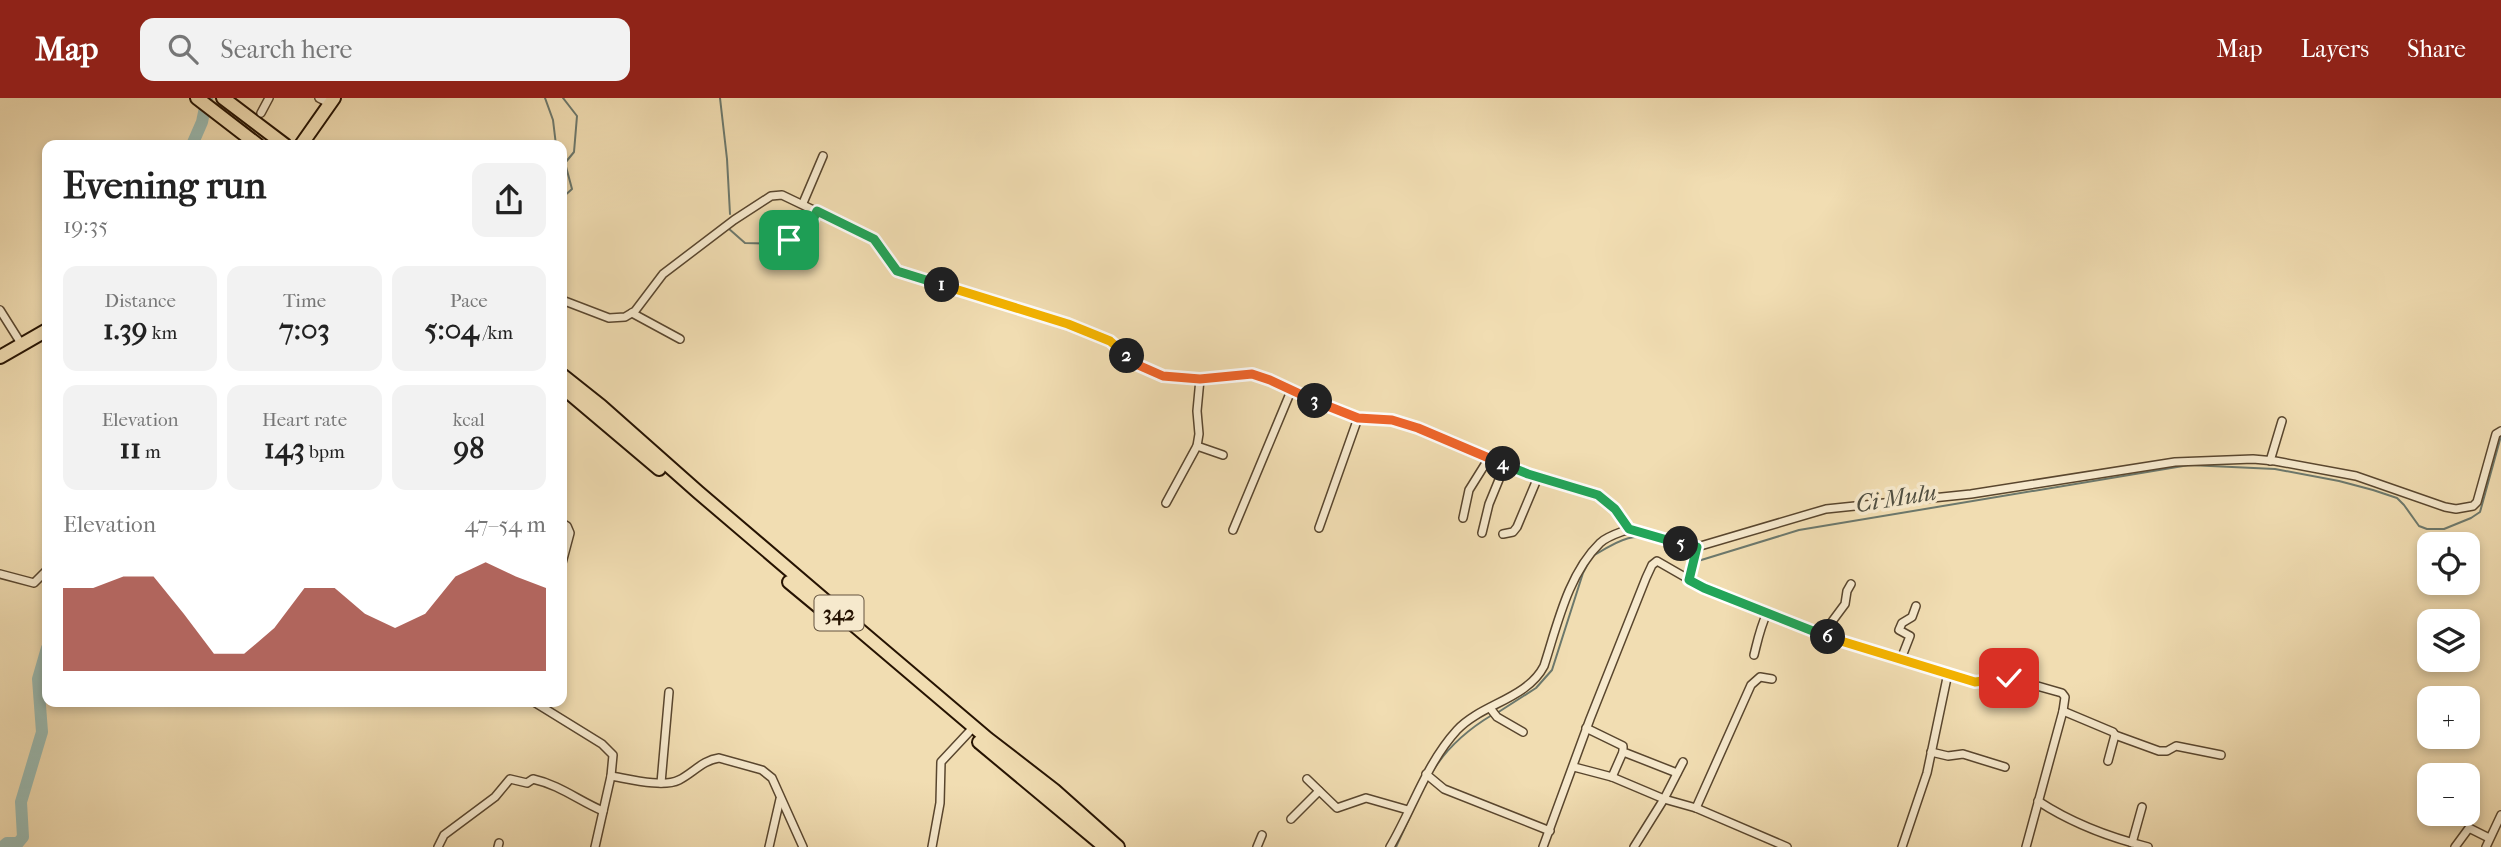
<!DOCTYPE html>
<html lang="en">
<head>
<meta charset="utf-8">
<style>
  :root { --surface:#fff; --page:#f2f2f2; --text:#222; --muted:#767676; --accent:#8f2418 }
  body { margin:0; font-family:"IM FELL French Canon",serif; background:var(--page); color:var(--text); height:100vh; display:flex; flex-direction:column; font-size:26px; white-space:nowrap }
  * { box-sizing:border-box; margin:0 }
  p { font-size:23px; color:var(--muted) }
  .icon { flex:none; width:38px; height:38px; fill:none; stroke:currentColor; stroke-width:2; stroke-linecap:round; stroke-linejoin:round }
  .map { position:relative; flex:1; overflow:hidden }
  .side { position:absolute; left:42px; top:42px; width:525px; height:567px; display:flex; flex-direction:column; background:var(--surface); border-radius:14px; box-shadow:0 4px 10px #0003 }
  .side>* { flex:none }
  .buttons { position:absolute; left:2417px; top:434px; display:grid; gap:14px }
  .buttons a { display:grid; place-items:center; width:63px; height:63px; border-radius:14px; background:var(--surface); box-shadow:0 4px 10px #0003; font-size:35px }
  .pin { position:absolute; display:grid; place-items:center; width:60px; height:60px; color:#fff; margin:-30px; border-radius:14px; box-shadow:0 4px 10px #0006 }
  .km { position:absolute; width:35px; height:35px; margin:-18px; border-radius:50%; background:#222; color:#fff; font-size:19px; line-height:35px; text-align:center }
  .round { display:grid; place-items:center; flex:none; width:74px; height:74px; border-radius:14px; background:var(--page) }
  .overview { display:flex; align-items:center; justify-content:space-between; height:119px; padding:0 21px }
  h1 { font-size:38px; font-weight:700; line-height:52px }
  .figures { display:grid; grid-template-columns:repeat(3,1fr); gap:10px; height:119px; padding:7px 21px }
  .figures div { display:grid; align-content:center; border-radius:14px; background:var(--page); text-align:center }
  .figures b { font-size:30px; font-weight:700 }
  .figures small { font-size:19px; font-weight:400 }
  .figures p { font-size:19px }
  .chart { height:196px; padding:14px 21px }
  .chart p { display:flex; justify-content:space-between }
  .chart svg { width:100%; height:126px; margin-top:7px; fill:var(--accent); opacity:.7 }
  header { display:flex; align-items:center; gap:42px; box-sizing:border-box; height:98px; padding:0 35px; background:var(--accent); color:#fff }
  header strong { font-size:33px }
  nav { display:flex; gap:38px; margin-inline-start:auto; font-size:24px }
  .search { width:490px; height:63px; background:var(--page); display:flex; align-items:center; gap:18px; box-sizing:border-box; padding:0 24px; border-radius:14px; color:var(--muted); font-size:26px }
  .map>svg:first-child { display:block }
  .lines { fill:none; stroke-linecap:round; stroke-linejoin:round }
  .stream { stroke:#6c786c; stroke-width:2 }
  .river { stroke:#9bbbb2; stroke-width:12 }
  .street-casing { stroke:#59462e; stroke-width:10 }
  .primary-casing { stroke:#261302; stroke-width:16 }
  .street { stroke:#f6e9cd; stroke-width:7 }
  .primary { stroke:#f1ddb2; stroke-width:12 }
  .split-1-casing { stroke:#fff; stroke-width:14 }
  .split-2-casing { stroke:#fff; stroke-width:14 }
  .split-3-casing { stroke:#fff; stroke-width:14 }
  .split-4-casing { stroke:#fff; stroke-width:14 }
  .split-5-casing { stroke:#fff; stroke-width:14 }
  .split-6-casing { stroke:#fff; stroke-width:14 }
  .split-7-casing { stroke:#fff; stroke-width:14 }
  .split-1 { stroke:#22a559; stroke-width:9 }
  .split-2 { stroke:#f5b400; stroke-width:9 }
  .split-3 { stroke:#f0652b; stroke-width:9 }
  .split-4 { stroke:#f0652b; stroke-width:9 }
  .split-5 { stroke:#22a559; stroke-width:9 }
  .split-6 { stroke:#22a559; stroke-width:9 }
  .split-7 { stroke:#f5b400; stroke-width:9 }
  .labels { text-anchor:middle; stroke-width:7; stroke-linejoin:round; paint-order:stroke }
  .shield { fill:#f6e9cd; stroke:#64533f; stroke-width:2 }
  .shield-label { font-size:21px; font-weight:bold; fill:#261302 }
  .water-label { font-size:24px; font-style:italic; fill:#4f4e40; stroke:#f6e9cd }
</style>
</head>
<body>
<header>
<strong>Map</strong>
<div class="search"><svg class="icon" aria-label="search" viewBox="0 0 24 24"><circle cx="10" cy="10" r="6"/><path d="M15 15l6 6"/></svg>Search here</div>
<nav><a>Map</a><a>Layers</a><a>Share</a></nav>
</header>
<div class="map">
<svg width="2501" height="749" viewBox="0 0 2501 749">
  <rect width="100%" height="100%" fill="#f1ddb2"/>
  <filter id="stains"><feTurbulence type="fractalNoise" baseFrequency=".00286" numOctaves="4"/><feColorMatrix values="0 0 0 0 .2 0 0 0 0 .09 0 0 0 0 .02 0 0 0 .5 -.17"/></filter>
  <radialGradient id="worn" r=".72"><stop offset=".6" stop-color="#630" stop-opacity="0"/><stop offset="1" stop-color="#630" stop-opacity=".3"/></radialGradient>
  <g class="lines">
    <g class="stream">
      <polyline points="545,0 553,22 556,47"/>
      <polyline points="720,0 727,61 730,116"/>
      <polyline points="562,100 572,91 565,65 574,54 577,18 563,0"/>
      <polyline points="728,130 745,145 776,146"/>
      <path d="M1593,458C1616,444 1635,430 1662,446C1672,452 1681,458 1692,461"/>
      <polyline points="1698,463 1799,432 2189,367 2275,371 2339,383 2373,392 2397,400 2404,407 2419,428 2427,431 2444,431 2471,420 2480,414 2501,338"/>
      <polyline points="1497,615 1536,590 1552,572 1583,475 1590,462"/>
      <path d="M1431,676C1446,650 1467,632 1492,617"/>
      <polyline points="1396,749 1419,699"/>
    </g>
    <g class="river">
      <polyline points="192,47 202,24 207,0"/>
      <polyline points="2,749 7,745 18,745 23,739 21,704 42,634 38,581 47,550"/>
    </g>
    <g class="street-casing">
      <g id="street">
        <polyline points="319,0 331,6"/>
        <polyline points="261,15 269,0"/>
        <polyline points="803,105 823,58"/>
        <polyline points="789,142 802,145 817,113"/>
        <polyline points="562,202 609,220 625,219 635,213 663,176 734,122 771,98 782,97 874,141 897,173 1098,237 1110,243 1138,267 1163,278 1200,281 1252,277 1270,282 1291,293 1358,320 1392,322 1418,330 1528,376 1598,397 1615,411 1629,431 1697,449 1826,411 1971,396 2175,364 2253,361 2275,363 2356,378 2445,409 2456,411 2473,408 2477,404 2496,336 2501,333"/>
        <polyline points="0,212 22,247"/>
        <polyline points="632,215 680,241"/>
        <polyline points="1197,348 1223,357"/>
        <polyline points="2270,363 2282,323"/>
        <polyline points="1166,405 1197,348 1199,336 1197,313 1200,281"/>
        <polyline points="1463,420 1469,392 1489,360"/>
        <polyline points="562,425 567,428 570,435 562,465"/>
        <polyline points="1319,430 1358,320"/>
        <polyline points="1233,432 1291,293"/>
        <polyline points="1482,435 1489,406 1505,367"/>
        <polyline points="1503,436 1513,434 1517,429 1538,379"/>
        <polyline points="0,476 34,485 47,472"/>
        <polyline points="1690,482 1697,449"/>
        <polyline points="1822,537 1845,506 1847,493 1851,486"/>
        <path d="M1754,557C1758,541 1760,530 1767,515"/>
        <polyline points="1901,561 1910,538 1899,532 1902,525 1912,519 1916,508"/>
        <polyline points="534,604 602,646 613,657 611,678 595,749"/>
        <polyline points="1490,610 1497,619 1523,634"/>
        <polyline points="2063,613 2113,634 2115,637 2108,663"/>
        <polyline points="1586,630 1623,648 1623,654 1626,655 1677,675"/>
        <polyline points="2115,637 2159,653 2167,653 2176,648 2221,657"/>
        <polyline points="1931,654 1948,658 1963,656 2005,669"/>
        <polyline points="1574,669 1612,679 1664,701 1696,710 1787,749"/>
        <polyline points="1426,676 1444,691 1550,733"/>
        <path d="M611,678C629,681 663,690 679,682C693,675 703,662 719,660L762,672L772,680L803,749"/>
        <polyline points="1612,679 1623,654"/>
        <polyline points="1307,681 1337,710 1366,700 1408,712"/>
        <polyline points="661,685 669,594"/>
        <path d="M2038,703C2073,726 2108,739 2148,749"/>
        <polyline points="1696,710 1751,587 1760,579 1772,581"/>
        <polyline points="1291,721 1319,693"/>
        <polyline points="2132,745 2142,709"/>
        <path d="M438,749L444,737L495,699L510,681L527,685L533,681C560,687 579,703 603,713"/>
        <polyline points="498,749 499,745"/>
        <polyline points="769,749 780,701"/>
        <polyline points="932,749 940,705 941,664 969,634"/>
        <polyline points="1257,749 1262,737"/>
        <path d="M1390,749C1413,710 1426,666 1457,632C1481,606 1527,601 1544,568C1557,528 1568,476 1600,445C1607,438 1619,435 1629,431"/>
        <polyline points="1543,749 1590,621 1646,480 1652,467 1657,463 1704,490 1855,548 1975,584 2009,580 2062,595 2065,599 2063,613 2026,749"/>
        <polyline points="1634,749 1664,701 1683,664"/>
        <polyline points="1902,749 1927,675 1948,575"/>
        <polyline points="2455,749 2469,730 2489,740"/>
        <polyline points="2486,749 2501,717"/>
      </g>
    </g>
    <g class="primary-casing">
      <g id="primary">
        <polyline points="197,0 258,47"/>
        <polyline points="223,0 285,47"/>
        <polyline points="301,47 334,0"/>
        <polyline points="0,259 47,232"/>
        <polyline points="562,277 601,308 698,394 862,534 988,641 1054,692 1118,749"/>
        <polyline points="562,289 659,371"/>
        <polyline points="789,484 824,513"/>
        <polyline points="979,644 1105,749"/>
      </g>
    </g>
    <use href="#street" class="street"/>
    <use href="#primary" class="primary"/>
  </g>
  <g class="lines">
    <g class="split-1-casing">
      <polyline id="split-1" points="789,142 802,145 817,113 874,141 897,173 942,187"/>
    </g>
    <g class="split-2-casing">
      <polyline id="split-2" points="942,187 1068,226 1110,243 1127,258"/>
    </g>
    <g class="split-3-casing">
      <polyline id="split-3" points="1127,258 1138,267 1163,278 1200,281 1252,276 1270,282 1315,303"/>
    </g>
    <g class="split-4-casing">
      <polyline id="split-4" points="1315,303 1358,320 1392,322 1418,330 1503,366"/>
    </g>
    <g class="split-5-casing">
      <polyline id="split-5" points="1503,366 1528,376 1598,397 1615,411 1629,431 1681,446"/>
    </g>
    <g class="split-6-casing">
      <polyline id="split-6" points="1681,446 1697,449 1689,482 1704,490 1828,539"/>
    </g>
    <g class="split-7-casing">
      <polyline id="split-7" points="1828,539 1975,584 2009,580"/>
    </g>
    <use href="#split-1" class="split-1"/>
    <use href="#split-2" class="split-2"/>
    <use href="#split-3" class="split-3"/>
    <use href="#split-4" class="split-4"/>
    <use href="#split-5" class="split-5"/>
    <use href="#split-6" class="split-6"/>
    <use href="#split-7" class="split-7"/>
  </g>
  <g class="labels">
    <rect class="shield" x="814.5" y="497.5" width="49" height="35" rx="5"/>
    <g class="shield-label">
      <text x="839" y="522">342</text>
    </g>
    <g class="water-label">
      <text transform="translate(1896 400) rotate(-9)" y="8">Ci Mulu</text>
    </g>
  </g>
  <rect width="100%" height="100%" filter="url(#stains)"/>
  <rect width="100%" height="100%" fill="url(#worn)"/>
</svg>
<div class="buttons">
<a><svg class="icon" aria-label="locate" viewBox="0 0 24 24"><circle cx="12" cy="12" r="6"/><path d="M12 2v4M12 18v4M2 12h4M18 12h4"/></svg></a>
<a><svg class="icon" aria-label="layers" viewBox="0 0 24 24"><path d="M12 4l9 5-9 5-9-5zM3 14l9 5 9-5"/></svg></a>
<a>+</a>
<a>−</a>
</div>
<div class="pin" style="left:789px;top:142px;background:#1e9e55"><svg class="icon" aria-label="arrive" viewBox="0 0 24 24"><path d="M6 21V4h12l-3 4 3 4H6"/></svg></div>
<div class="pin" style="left:2009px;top:580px;background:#d93025"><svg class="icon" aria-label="check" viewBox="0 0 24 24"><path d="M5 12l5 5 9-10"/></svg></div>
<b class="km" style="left:942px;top:187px">1</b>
<b class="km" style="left:1127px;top:258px">2</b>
<b class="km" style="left:1315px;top:303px">3</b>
<b class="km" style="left:1503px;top:366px">4</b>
<b class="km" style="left:1681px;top:446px">5</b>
<b class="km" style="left:1828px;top:539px">6</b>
<section class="side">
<div class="overview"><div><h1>Evening run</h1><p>19:35</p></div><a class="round"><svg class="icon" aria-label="share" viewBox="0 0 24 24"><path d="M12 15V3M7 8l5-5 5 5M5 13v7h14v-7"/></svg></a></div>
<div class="figures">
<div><p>Distance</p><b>1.39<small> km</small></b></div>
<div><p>Time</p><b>7:03</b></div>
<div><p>Pace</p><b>5:04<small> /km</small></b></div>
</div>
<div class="figures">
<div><p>Elevation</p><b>11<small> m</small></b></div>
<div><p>Heart rate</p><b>143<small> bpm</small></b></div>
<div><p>kcal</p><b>98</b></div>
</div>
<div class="chart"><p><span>Elevation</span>47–54 m</p>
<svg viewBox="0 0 160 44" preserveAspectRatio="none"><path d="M0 44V15L10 15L20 11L30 11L40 24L50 38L60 38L70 29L80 15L90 15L100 24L110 29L120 24L130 11L140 6L150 11L160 15V44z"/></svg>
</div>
</section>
</div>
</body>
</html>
